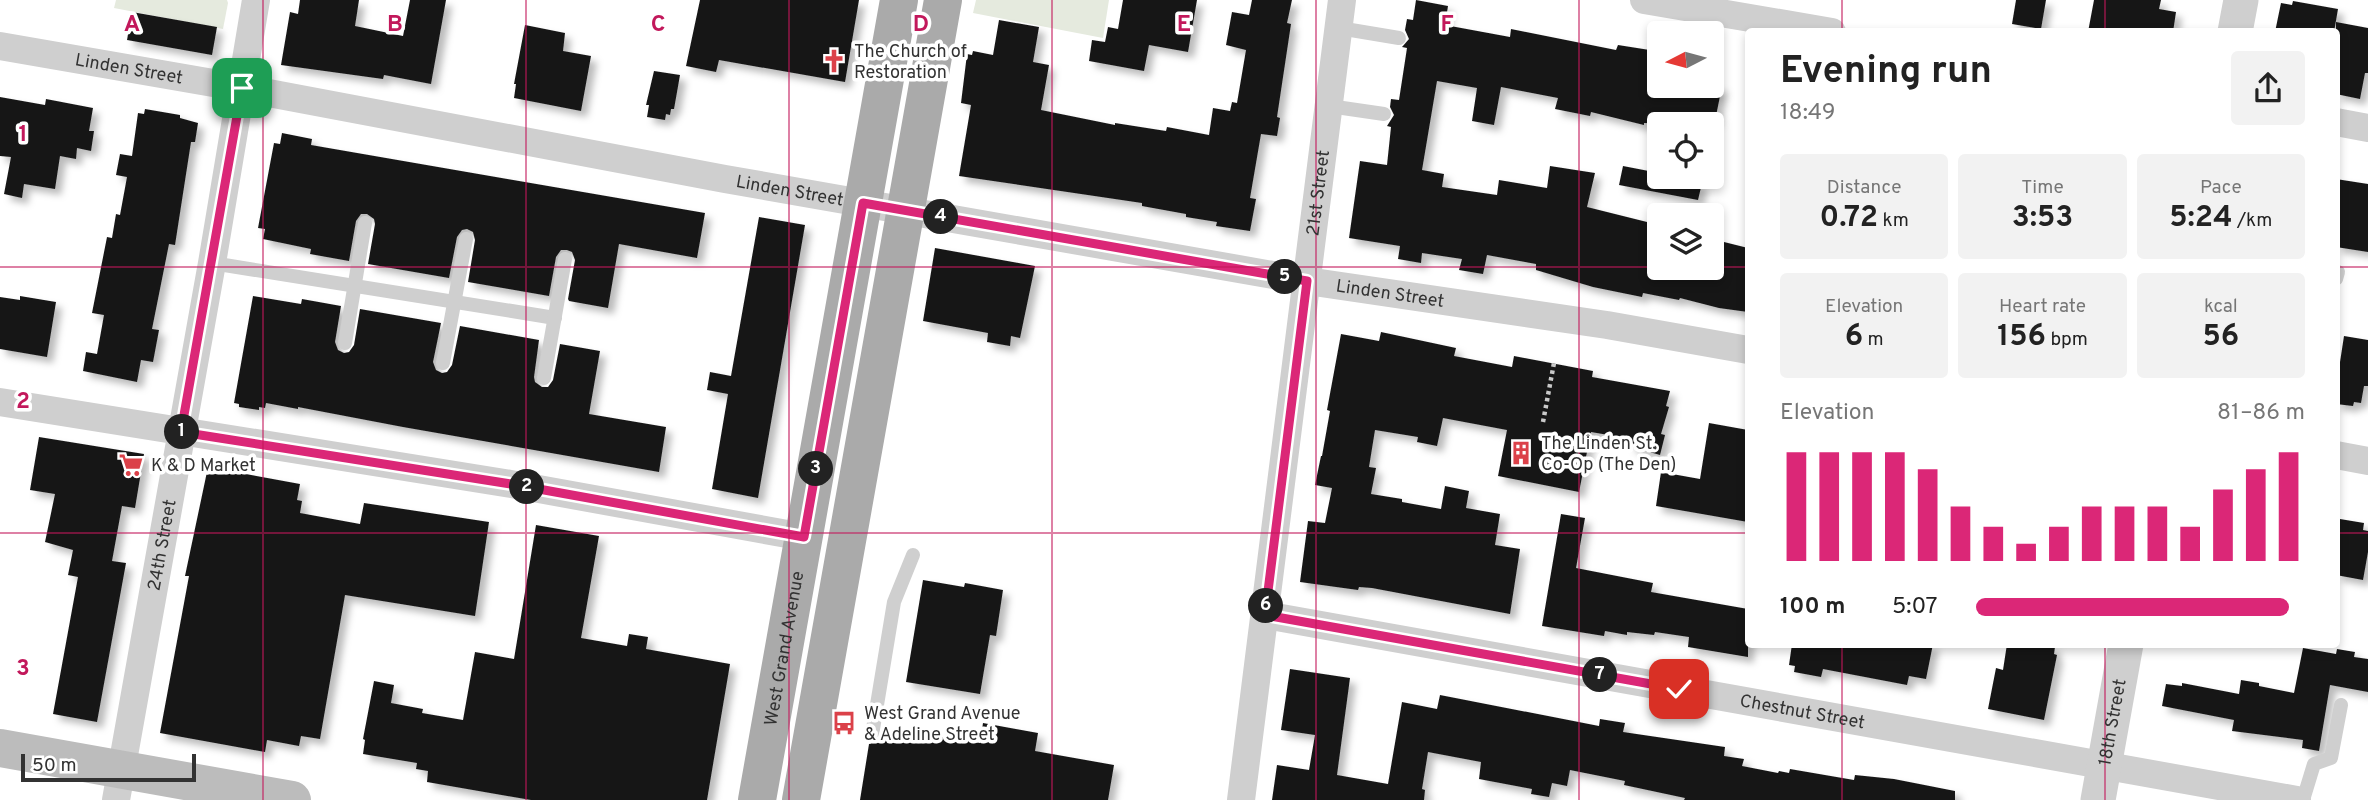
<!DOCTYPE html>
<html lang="en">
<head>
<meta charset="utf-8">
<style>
  :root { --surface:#fff; --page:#f2f2f2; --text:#222; --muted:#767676; --accent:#db2777 }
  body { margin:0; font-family:Overpass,sans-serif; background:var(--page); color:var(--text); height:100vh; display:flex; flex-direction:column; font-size:26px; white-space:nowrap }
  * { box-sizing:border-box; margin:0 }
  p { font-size:23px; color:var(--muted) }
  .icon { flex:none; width:38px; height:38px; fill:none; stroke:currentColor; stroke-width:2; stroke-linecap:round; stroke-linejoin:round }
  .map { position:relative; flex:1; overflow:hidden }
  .details { position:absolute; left:1745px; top:28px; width:595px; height:620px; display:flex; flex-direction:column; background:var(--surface); border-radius:7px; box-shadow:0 4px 10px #0003 }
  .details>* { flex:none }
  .needle { width:46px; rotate:264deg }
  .controls { position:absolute; left:1647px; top:21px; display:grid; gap:14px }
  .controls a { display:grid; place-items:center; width:77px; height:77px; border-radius:7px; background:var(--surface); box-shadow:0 4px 10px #0003; font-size:35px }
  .scale { position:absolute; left:21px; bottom:18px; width:175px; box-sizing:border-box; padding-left:7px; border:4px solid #323232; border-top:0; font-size:19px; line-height:24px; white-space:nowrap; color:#323232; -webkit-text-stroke:5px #fff; paint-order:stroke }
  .pin { position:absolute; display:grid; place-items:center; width:60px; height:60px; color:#fff; margin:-30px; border-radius:14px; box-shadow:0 4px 10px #0006 }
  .km { position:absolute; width:35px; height:35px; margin:-18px; border-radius:50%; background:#222; color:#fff; font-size:19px; line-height:35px; text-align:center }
  .round { display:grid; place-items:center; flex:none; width:74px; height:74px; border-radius:7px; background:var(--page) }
  .headline { display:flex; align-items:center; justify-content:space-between; height:119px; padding:0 35px }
  h1 { font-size:38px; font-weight:700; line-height:52px }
  .stats { display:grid; grid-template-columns:repeat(3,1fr); gap:10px; height:119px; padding:7px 35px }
  .stats div { display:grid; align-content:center; border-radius:7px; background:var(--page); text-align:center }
  .stats b { font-size:30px; font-weight:700 }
  .stats small { font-size:19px; font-weight:400 }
  .stats p { font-size:19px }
  .chart { height:196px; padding:14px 35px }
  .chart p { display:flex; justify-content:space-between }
  .chart svg { width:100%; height:126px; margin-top:7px; stroke:var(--accent); stroke-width:6 }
  ul { padding:0 35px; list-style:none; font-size:23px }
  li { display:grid; grid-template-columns:112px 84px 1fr; align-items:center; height:52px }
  li i { height:18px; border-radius:9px; background:var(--accent) }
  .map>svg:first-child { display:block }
  .green { fill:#e5eade }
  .building { fill:#191919; filter:url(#shadow) }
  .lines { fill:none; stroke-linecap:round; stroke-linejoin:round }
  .path { stroke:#c9c9c9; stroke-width:4.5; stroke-dasharray:3.5 3.5; stroke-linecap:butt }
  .service { stroke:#cfcfcf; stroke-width:14 }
  .minor { stroke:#cfcfcf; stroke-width:28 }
  .tertiary { stroke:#cfcfcf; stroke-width:35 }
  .secondary { stroke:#bcbcbc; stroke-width:38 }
  .primary { stroke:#aaa; stroke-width:38 }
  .route-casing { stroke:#fff; stroke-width:14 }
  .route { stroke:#db2777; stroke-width:9 }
  .grid { fill:none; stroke:#c2185b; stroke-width:2; stroke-opacity:0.55 }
  .labels { text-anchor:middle; stroke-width:7; stroke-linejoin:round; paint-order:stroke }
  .poi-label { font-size:18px; fill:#323232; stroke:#fff; text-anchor:start }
  .street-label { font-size:18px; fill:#323232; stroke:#fff }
  .grid-label { font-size:23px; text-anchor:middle; font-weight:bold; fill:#c2185b; stroke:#fff; stroke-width:7; stroke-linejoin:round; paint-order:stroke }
</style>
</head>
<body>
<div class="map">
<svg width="2368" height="800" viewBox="0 0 2368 800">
  <defs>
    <filter id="shadow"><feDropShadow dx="6" dy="6" stdDeviation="3.5" flood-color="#0004"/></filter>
  </defs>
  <rect width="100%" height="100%" fill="#fff"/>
  <g class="green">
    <polygon points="116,0 227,0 228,3 223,29 114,8"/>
    <polygon points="976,0 1109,0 1103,38 973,13"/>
  </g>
  <g class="building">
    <polygon points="300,0 359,0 355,26 403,36 410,0 446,0 431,84 384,75 383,79 281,65 290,12 298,14"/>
    <polygon points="700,0 859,0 845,82 719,60 716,72 686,66"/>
    <polygon points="1123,0 1197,0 1188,52 1149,45 1144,71 1089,61 1092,40 1105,42 1108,27 1118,29"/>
    <polygon points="1252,0 1292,0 1287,23 1291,24 1277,117 1280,118 1277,136 1261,134 1250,198 1256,199 1250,231 1216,226 1217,222 1186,217 1186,214 1142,206 1142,203 959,176 971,105 961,103 967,54 972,55 973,51 993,55 999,20 1039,27 1033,62 1049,65 1041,110 1115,125 1115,123 1166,131 1167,127 1209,135 1213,108 1230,111 1232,102 1237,103 1246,50 1226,45 1232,12 1249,15"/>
    <polygon points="1416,0 1448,6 1445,25 1510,37 1511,29 1616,50 1618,45 1656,51 1653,67 1659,68 1659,86 1722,86 1715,121 1678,114 1677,124 1644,123 1644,125 1591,112 1590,116 1555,109 1558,98 1501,87 1494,125 1472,121 1477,88 1437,81 1422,170 1444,174 1442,187 1497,195 1499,180 1547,188 1550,166 1595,173 1587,207 1659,225 1659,268 1712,268 1716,240 1748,248 1748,312 1719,308 1680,298 1679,300 1643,293 1642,297 1593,287 1536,270 1536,264 1487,255 1483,274 1459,270 1462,259 1422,253 1421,263 1398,259 1400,246 1349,238 1360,161 1387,165 1391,127 1387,126 1394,115 1390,107 1391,99 1399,100 1407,48 1402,47 1409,39 1405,30 1407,19 1413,20"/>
    <polygon points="2016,0 2046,0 2041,29 2012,24"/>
    <polygon points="2094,0 2161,0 2159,9 2176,12 2173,32 2088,32"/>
    <polygon points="2293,1 2338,9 2334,32 2275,32 2281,3 2292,5"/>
    <polygon points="132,12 217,27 212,55 127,40"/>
    <polygon points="2336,22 2368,28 2368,73 2365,73 2360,99 2336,94"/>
    <polygon points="525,25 565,33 563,51 591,56 581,111 514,98 516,84 514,84"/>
    <polygon points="654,71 680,75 674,109 671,109 670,115 666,114 665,120 647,117 649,105 646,105"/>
    <polygon points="0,97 45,105 46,99 93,108 89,131 94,131 91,151 77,148 76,159 60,156 55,189 24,184 22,198 4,194 11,157 0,156"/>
    <polygon points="145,109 180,115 180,118 198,123 195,142 191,142 175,245 169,244 152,329 159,330 153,362 141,360 137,382 83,371 86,352 97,354 104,315 92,313 107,237 112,238 116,214 120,215 127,177 116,175 120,154 132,156 138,113 144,114"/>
    <polygon points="282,133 312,139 311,145 705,213 697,258 619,244 608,308 569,301 568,299 575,260 572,252 567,250 561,250 556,257 549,296 468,282 475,240 473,232 467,229 462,230 457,237 449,278 368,264 375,224 374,219 367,214 361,214 356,221 349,261 310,254 311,249 263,239 265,229 258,228 274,143 280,144"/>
    <polygon points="1623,166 1659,173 1659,177 1672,177 1702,183 1698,200 1619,185"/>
    <polygon points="2336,179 2368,184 2368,252 2336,247"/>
    <polygon points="759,217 805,225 758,498 712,489 728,394 707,390 710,372 731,376"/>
    <polygon points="935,248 1035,266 1020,338 1011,336 1010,346 987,342 988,333 923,321"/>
    <polygon points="20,296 56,302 47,357 0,349 0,297 20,300"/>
    <polygon points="253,296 301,304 302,299 341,306 335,342 338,350 344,353 349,352 354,345 360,309 441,323 433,362 436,370 442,373 447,372 452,365 460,326 539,340 534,377 535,382 542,387 548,387 553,380 560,344 600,351 589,414 666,427 659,472 403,427 298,407 298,409 266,403 265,408 259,407 259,410 239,407 239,404 234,403"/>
    <polygon points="1381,332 1456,348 1454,356 1512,367 1514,356 1593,371 1592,377 1670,391 1666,406 1669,407 1661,434 1665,435 1660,455 1629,446 1632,439 1591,432 1579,492 1498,476 1507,430 1443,418 1437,446 1417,442 1418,437 1375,430 1369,467 1376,468 1371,494 1402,499 1402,502 1441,509 1445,486 1469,491 1466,508 1500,514 1495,545 1520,549 1510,614 1372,588 1359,587 1358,590 1300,582 1308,521 1325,523 1332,488 1315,485 1321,456 1322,456 1330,411 1327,410 1341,334 1379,341"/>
    <polygon points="2344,336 2368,340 2368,386 2364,386 2361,403 2354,402 2353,406 2336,404 2336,388"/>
    <polygon points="1709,423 1748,430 1748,522 1656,506 1661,472 1700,479"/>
    <polygon points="39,437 144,454 135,508 122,506 112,561 126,563 97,722 53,714 78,577 68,575 73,550 45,542 55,494 30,490"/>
    <polygon points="208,467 300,484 297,500 302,501 300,513 360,524 364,503 489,522 475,616 345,595 320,739 301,736 299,746 267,740 265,752 160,733 189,576 185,576"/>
    <polygon points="1561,514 1585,518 1576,568 1653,583 1651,592 1748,609 1748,657 1688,647 1689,637 1655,632 1654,635 1627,632 1627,635 1605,631 1604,636 1542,626"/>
    <polygon points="2340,519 2364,523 2363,530 2368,531 2368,552 2363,580 2336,575 2336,541"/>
    <polygon points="536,525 599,536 581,638 627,646 629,634 648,637 646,649 730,664 707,800 531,800 427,782 428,771 416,769 417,763 363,754 365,740 363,739 374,681 394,685 391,703 423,709 422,713 463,720 475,652 514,659"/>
    <polygon points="923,580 964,587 965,583 1003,590 996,636 990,635 980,694 906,682"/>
    <polygon points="1792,644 1933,644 1926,679 1909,676 1907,685 1823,669 1821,677 1794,672 1795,666 1789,665"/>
    <polygon points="2007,644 2038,644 2055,647 2054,654 2057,655 2044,720 1988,709 1996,668 2003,670"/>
    <polygon points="2303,648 2336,654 2337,649 2355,652 2354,657 2368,659 2368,692 2330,685 2319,751 2302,748 2303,740 2232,731 2234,720 2162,706 2166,684 2182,686 2182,683 2239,694 2241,680 2259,683 2259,686 2294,693"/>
    <polygon points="1290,669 1350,678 1337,775 1388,784 1402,702 1437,709 1440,695 1599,726 1600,719 1625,723 1623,732 1725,747 1724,756 1744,759 1742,766 1778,773 1779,771 1789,773 1790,769 1854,780 1855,775 1894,779 1955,791 1955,800 1684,800 1685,798 1624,785 1625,781 1570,770 1567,786 1552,783 1549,797 1531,794 1532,789 1479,779 1481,762 1428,752 1422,789 1425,790 1424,800 1272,800 1277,765 1309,770 1315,735 1281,730"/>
    <polygon points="983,723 1038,733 1035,751 1114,765 1108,800 860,800 869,744 879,742 882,735 898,738 900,729 980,743"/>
  </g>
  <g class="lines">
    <polyline class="path" points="1543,422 1554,363"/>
    <g class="service">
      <polyline points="1339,28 1399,38"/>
      <polyline points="1329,106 1384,114"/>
      <polyline points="212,263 555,318"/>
      <polyline points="2336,279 2338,272"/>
      <polyline points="345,343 365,223"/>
      <polyline points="443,363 466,239"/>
      <polyline points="544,378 565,259"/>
      <polyline points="872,735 894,602 913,555"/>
      <polyline points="2303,800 2314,764 2331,758 2341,705"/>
    </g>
    <g class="minor">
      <polyline points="1644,0 1832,32"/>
      <path id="s1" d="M0,46L242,88L725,179L1307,281L1607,325L1748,350"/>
      <polyline points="2336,122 2368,128"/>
      <polyline points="0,402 511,484 804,537"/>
      <polyline points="2336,455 2368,461"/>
      <path id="s2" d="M1265,615L2297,800"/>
      <path id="s3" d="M116,800L212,263L256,0"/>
      <path id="s4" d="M1241,800L1342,0"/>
    </g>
    <g class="tertiary">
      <polyline points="2235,32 2241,0"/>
      <path id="s5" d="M2098,800L2126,644"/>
    </g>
    <polyline class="secondary" points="0,748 292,800"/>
    <g class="primary">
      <path id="s6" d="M757,800L899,0"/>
      <polyline points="801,800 943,0"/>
    </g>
  </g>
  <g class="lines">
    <g class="route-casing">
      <polyline id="route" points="242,88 181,432 511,484 804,537 863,203 1307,281 1265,615 1679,689"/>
    </g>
    <use href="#route" class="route"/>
  </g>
  <path class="grid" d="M263,0V800M526,0V800M789,0V800M1052,0V800M1316,0V800M1579,0V800M1842,0V32M2105,0V32M0,267H1659M1712,267H1748M2336,267H2368M0,533H1748M2336,533H2368M1842,644V800M2105,644V800"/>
  <defs>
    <g id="church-bare" transform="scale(1.89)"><path d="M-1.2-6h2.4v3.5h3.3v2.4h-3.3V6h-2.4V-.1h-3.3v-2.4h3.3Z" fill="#db4149" stroke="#fff" stroke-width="2.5" paint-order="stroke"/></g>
    <g id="building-bare" transform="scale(1.89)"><path d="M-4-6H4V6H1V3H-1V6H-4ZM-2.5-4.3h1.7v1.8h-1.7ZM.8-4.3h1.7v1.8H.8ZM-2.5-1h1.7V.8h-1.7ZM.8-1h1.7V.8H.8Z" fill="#db4149" stroke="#fff" stroke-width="2.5" paint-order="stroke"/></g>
    <g id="supermarket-bare" transform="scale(1.89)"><path d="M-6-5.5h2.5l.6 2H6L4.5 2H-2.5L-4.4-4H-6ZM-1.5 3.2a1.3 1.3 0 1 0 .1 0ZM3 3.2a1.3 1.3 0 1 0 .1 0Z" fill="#db4149" stroke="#fff" stroke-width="2.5" paint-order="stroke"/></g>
    <g id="bus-bare" transform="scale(1.89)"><path d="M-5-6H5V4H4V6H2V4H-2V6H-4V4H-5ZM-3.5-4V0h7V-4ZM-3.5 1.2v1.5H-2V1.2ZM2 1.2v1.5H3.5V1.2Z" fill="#db4149" stroke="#fff" stroke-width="2.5" paint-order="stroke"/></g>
  </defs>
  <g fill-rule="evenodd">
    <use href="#church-bare" x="834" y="61"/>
    <use href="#building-bare" x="1521" y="453"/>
    <use href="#supermarket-bare" x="131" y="465"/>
    <use href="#bus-bare" x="844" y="723"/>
  </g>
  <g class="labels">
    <g class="poi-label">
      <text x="854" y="57">The Church of<tspan x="854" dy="21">Restoration</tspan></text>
      <text x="1541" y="449">The Linden St.<tspan x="1541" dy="21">Co-Op (The Den)</tspan></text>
      <text x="151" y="471">K &amp; D Market</text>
      <text x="864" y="719">West Grand Avenue<tspan x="864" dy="21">&amp; Adeline Street</tspan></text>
    </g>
    <g class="street-label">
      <text dy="6" stroke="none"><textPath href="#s1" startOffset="131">Linden Street</textPath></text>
      <text dy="6" stroke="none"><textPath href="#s1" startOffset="803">Linden Street</textPath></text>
      <text dy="6" stroke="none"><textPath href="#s4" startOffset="612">21st Street</textPath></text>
      <text dy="6" stroke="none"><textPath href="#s1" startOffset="1412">Linden Street</textPath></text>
      <text dy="6" stroke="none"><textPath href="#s3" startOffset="259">24th Street</textPath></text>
      <text dy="6" stroke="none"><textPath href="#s6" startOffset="154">West Grand Avenue</textPath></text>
      <text dy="6" stroke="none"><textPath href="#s2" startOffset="546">Chestnut Street</textPath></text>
      <text dy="6" stroke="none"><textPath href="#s5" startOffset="79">18th Street</textPath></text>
    </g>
  </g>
  <g class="grid-label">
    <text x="132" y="31">A</text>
    <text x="395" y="31">B</text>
    <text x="658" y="31">C</text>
    <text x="921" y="31">D</text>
    <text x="1184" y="31">E</text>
    <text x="1447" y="31">F</text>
    <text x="23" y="141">1</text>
    <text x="23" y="408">2</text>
    <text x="23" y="675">3</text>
  </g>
</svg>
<div class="controls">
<a><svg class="needle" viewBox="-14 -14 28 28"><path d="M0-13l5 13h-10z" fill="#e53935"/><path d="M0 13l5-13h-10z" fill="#767676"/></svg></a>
<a><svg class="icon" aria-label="locate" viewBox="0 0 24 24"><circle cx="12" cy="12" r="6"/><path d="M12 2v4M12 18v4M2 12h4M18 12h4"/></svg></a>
<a><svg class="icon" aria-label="layers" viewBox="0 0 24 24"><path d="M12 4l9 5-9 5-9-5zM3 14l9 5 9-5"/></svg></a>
</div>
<div class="scale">50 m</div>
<div class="pin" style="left:242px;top:88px;background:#1e9e55"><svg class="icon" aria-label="arrive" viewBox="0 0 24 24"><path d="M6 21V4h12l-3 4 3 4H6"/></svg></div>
<div class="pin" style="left:1679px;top:689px;background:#d93025"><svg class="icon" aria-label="check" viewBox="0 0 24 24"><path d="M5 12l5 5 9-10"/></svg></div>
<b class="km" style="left:182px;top:432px">1</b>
<b class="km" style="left:527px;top:487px">2</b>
<b class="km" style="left:816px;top:469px">3</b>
<b class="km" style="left:941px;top:217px">4</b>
<b class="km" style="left:1285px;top:277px">5</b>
<b class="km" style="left:1266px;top:606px">6</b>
<b class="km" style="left:1600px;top:675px">7</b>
<section class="details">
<div class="headline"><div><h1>Evening run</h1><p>18:49</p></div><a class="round"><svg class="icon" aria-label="share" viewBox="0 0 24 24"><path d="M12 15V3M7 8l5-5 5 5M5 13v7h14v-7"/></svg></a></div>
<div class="stats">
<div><p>Distance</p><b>0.72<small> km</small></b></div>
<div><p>Time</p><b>3:53</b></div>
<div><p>Pace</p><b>5:24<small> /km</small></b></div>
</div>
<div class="stats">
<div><p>Elevation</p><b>6<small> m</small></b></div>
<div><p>Heart rate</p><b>156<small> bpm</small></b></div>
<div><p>kcal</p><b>56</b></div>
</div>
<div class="chart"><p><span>Elevation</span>81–86 m</p>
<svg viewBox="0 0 160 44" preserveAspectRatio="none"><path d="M5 44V6M15 44V6M25 44V6M35 44V6M45 44V12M55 44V25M65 44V32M75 44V38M85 44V32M95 44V25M105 44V25M115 44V25M125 44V32M135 44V19M145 44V12M155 44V6"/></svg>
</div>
<ul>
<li><b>100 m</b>5:07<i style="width:95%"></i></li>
</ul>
</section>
</div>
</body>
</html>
